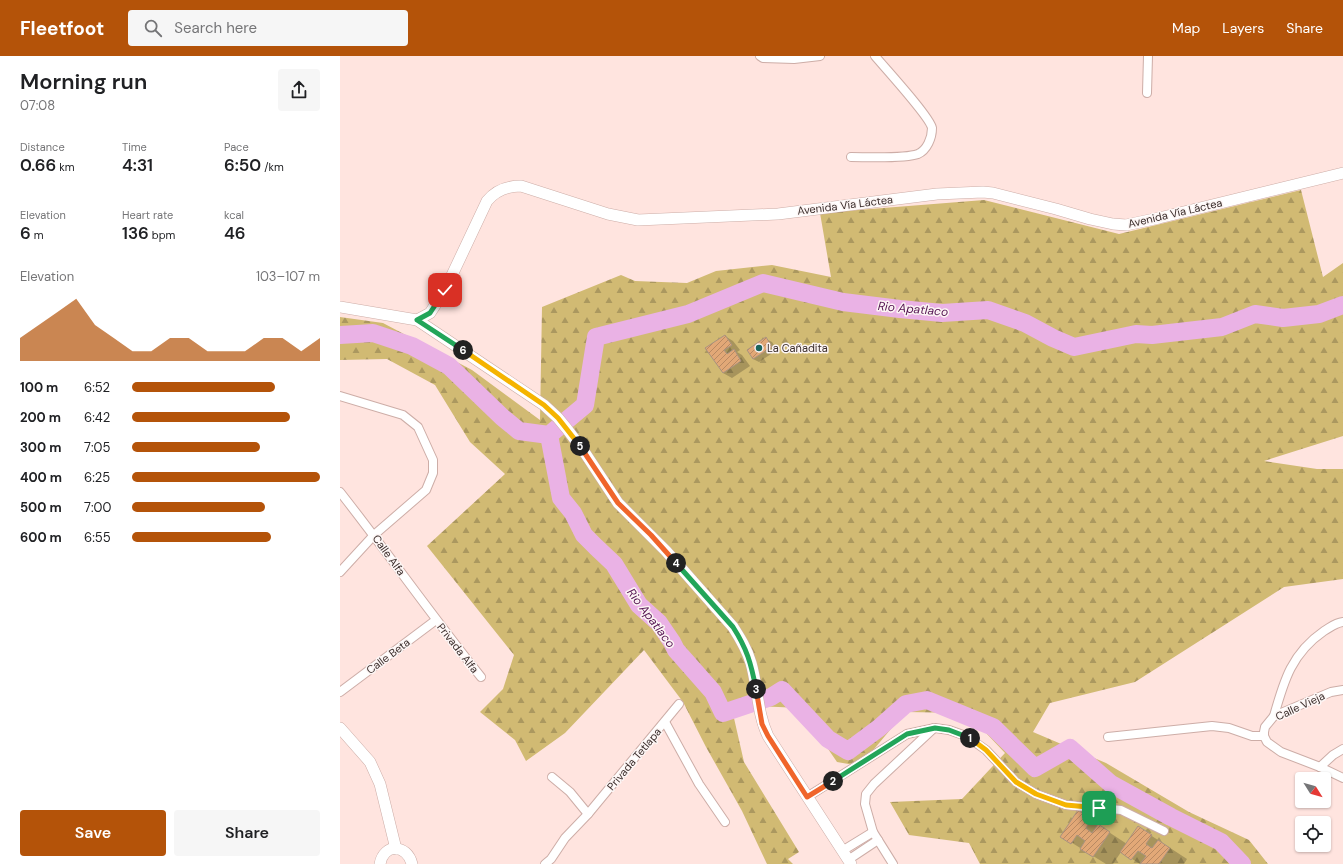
<!DOCTYPE html>
<html lang="en">
<head>
<meta charset="utf-8">
<style>
  :root { --surface:#fff; --page:#f6f6f6; --text:#202124; --muted:#757577; --accent:#b45309 }
  body { margin:0; font-family:"DM Sans",sans-serif; background:var(--page); color:var(--text); height:100vh; display:flex; flex-direction:column; font-size:15px; white-space:nowrap }
  * { box-sizing:border-box; margin:0 }
  p { font-size:13px; color:var(--muted) }
  .icon { flex:none; width:22px; height:22px; fill:none; stroke:currentColor; stroke-width:2; stroke-linecap:round; stroke-linejoin:round }
  .map { position:relative; flex:1; overflow:hidden }
  .drawer { display:flex; flex-direction:column; background:var(--surface); width:340px }
  .drawer>* { flex:none }
  .needle { width:26px; rotate:127deg }
  .controls { position:absolute; left:955px; top:716px; display:grid; gap:8px }
  .controls a { display:grid; place-items:center; width:36px; height:36px; border-radius:4px; background:var(--surface); box-shadow:0 1px 3px #0004; font-size:20px }
  .pin { position:absolute; display:grid; place-items:center; width:34px; height:34px; color:#fff; margin:-17px; border-radius:8px; box-shadow:0 2px 6px #0006 }
  .km { position:absolute; width:20px; height:20px; margin:-10px; border-radius:50%; background:#222; color:#fff; font-size:11px; line-height:20px; text-align:center }
  .round { display:grid; place-items:center; flex:none; width:42px; height:42px; border-radius:4px; background:var(--page) }
  .headline { display:flex; align-items:center; justify-content:space-between; height:68px; padding:0 20px }
  h1 { font-size:22px; font-weight:600; line-height:30px }
  .metrics { display:grid; grid-template-columns:repeat(3,1fr); gap:6px; height:68px; padding:4px 20px }
  .metrics div { display:grid; align-content:center }
  .metrics b { font-size:17px; font-weight:600 }
  .metrics small { font-size:11px; font-weight:400 }
  .metrics p { font-size:11px }
  .chart { height:112px; padding:8px 20px }
  .chart p { display:flex; justify-content:space-between }
  .chart svg { width:100%; height:72px; margin-top:4px; fill:var(--accent); opacity:.7 }
  .action { display:flex; gap:8px; margin-top:auto; padding:8px 20px }
  .action a { flex:1; height:46px; border-radius:4px; background:var(--accent); color:#fff; font-size:16px; font-weight:600; line-height:46px; text-align:center }
  .action a+a { background:var(--page); color:var(--text) }
  ul { padding:0 20px; list-style:none; font-size:13px }
  li { display:grid; grid-template-columns:64px 48px 1fr; align-items:center; height:30px }
  li i { height:10px; border-radius:5px; background:var(--accent) }
  header { display:flex; align-items:center; gap:24px; box-sizing:border-box; height:56px; padding:0 20px; background:var(--accent); color:#fff }
  header strong { font-size:19px }
  nav { display:flex; gap:22px; margin-inline-start:auto; font-size:14px }
  .search { width:280px; height:36px; background:var(--page); display:flex; align-items:center; gap:10px; box-sizing:border-box; padding:0 14px; border-radius:4px; color:var(--muted); font-size:15px }
  main { display:flex; flex:1; min-height:0 }
  .map>svg:first-child { display:block }
  .forest { fill:url(#forest-firs) }
  .shadow { fill:#0003 }
  .lines { fill:none; stroke-linecap:round; stroke-linejoin:round }
  .river { stroke:#eab2e5; stroke-width:18 }
  .building { fill:url(#building-hatch); stroke:#a99380 }
  .street-casing { stroke:#cdada7; stroke-width:10 }
  .secondary-casing { stroke:#cdada7; stroke-width:12 }
  .street { stroke:#fff; stroke-width:8 }
  .secondary { stroke:#fff; stroke-width:11 }
  .split-1-casing { stroke:#fff; stroke-width:8 }
  .split-2-casing { stroke:#fff; stroke-width:8 }
  .split-3-casing { stroke:#fff; stroke-width:8 }
  .split-4-casing { stroke:#fff; stroke-width:8 }
  .split-5-casing { stroke:#fff; stroke-width:8 }
  .split-6-casing { stroke:#fff; stroke-width:8 }
  .split-7-casing { stroke:#fff; stroke-width:8 }
  .split-1 { stroke:#f5b400; stroke-width:5 }
  .split-2 { stroke:#22a559; stroke-width:5 }
  .split-3 { stroke:#f0652b; stroke-width:5 }
  .split-4 { stroke:#22a559; stroke-width:5 }
  .split-5 { stroke:#f0652b; stroke-width:5 }
  .split-6 { stroke:#f5b400; stroke-width:5 }
  .split-7 { stroke:#22a559; stroke-width:5 }
  .poi-dot { fill:#1b655d; stroke:#fdf6f5; stroke-width:1.5 }
  .labels { text-anchor:middle; stroke-width:3; stroke-linejoin:round; paint-order:stroke }
  .street-label { font-size:11px; fill:#3a2d2b; stroke:#fdf6f5 }
  .poi-label { font-size:11px; fill:#3a2d2b; stroke:#fdf6f5; text-anchor:start }
  .water-label { font-size:12px; font-style:italic; fill:#541252; stroke:#fdf6f5 }
</style>
</head>
<body>
<header>
<strong>Fleetfoot</strong>
<div class="search"><svg class="icon" aria-label="search" viewBox="0 0 24 24"><circle cx="10" cy="10" r="6"/><path d="M15 15l6 6"/></svg>Search here</div>
<nav><a>Map</a><a>Layers</a><a>Share</a></nav>
</header>
<main>
<section class="drawer">
<div class="headline"><div><h1>Morning run</h1><p>07:08</p></div><a class="round"><svg class="icon" aria-label="share" viewBox="0 0 24 24"><path d="M12 15V3M7 8l5-5 5 5M5 13v7h14v-7"/></svg></a></div>
<div class="metrics">
<div><p>Distance</p><b>0.66<small> km</small></b></div>
<div><p>Time</p><b>4:31</b></div>
<div><p>Pace</p><b>6:50<small> /km</small></b></div>
</div>
<div class="metrics">
<div><p>Elevation</p><b>6<small> m</small></b></div>
<div><p>Heart rate</p><b>136<small> bpm</small></b></div>
<div><p>kcal</p><b>46</b></div>
</div>
<div class="chart"><p><span>Elevation</span>103–107 m</p>
<svg viewBox="0 0 160 44" preserveAspectRatio="none"><path d="M0 44V30L10 22L20 14L30 6L40 22L50 30L60 38L70 38L80 30L90 30L100 38L110 38L120 38L130 30L140 30L150 38L160 30V44z"/></svg>
</div>
<ul>
<li><b>100 m</b>6:52<i style="width:76%"></i></li>
<li><b>200 m</b>6:42<i style="width:84%"></i></li>
<li><b>300 m</b>7:05<i style="width:68%"></i></li>
<li><b>400 m</b>6:25<i style="width:100%"></i></li>
<li><b>500 m</b>7:00<i style="width:71%"></i></li>
<li><b>600 m</b>6:55<i style="width:74%"></i></li>
</ul>
<div class="action"><a>Save</a><a>Share</a></div>
</section>
<div class="map">
<svg width="1003" height="808" viewBox="0 0 1003 808">
  <defs>
    <pattern id="forest-firs" width="22" height="20" patternUnits="userSpaceOnUse"><rect width="22" height="20" fill="#d1ba73"/><path d="M5 1l3.5 6h-7zM16 11l3.5 6h-7z" fill="#ab985f"/></pattern>
    <pattern id="building-hatch" width="6" height="6" patternUnits="userSpaceOnUse"><rect width="6" height="6" fill="#e2a877"/><path d="M-1 1l2-2M0 6l6-6M5 7l2-2" fill="none" stroke="#b88962"/></pattern>
  </defs>
  <rect width="100%" height="100%" fill="#ffe4df"/>
  <polygon class="forest" points="961,134 983,221 1003,207 1003,380 924,405 977,413 1003,413 1003,523 944,531 795,626 710,647 693,676 766,707 849,756 909,784 928,808 640,808 629,787 569,779 550,746 622,743 665,697 627,657 565,656 520,710 497,706 460,652 391,649 404,706 459,796 448,803 453,808 427,808 402,755 366,691 343,646 304,594 225,677 186,705 175,684 140,656 163,633 174,599 87,490 165,418 130,386 95,329 47,303 0,304 0,261 43,267 132,314 200,364 202,251 281,219 295,225 347,227 376,215 432,209 491,221 480,157 644,144 779,178"/>
  <g class="shadow">
    <polygon points="385,280 393,285 400,294 397,296 402,299 410,310 392,322 383,317 367,292"/>
    <polygon points="426,283 432,286 437,294 419,306 413,303"/>
    <polygon points="738,756 787,788 798,771 847,803 844,808 800,808 781,796 773,808 766,808 721,780"/>
  </g>
  <g class="lines">
    <g class="river">
      <polyline points="0,279 33,277 72,290 109,310 162,361 179,375 209,379 245,349 256,281 348,258 423,227 503,246 560,253 602,257 648,254 685,267 713,282 734,291 796,278 812,279 882,271 915,258 943,262 979,258 1003,249"/>
      <polyline points="209,379 221,442 233,457 244,479 256,491 274,508 299,549 319,567 332,586 336,594 373,636 383,657 431,641 442,634 488,683 508,695 539,672 566,648 587,644 653,671 695,712 730,692 771,728 831,761 881,786 902,808"/>
    </g>
  </g>
  <g class="building">
    <polygon points="385,279 392,289 384,294 387,298 394,293 401,305 383,317 365,292"/>
    <polygon points="426,281 432,291 413,303 407,294"/>
    <polygon points="738,754 751,764 746,772 752,777 758,768 770,776 753,801 740,793 745,785 737,779 731,788 720,781"/>
    <polygon points="798,770 812,779 806,788 812,792 818,784 830,792 819,808 800,808 806,800 798,795 791,804 780,796"/>
  </g>
  <g class="lines">
    <g class="street-casing">
      <g id="street">
        <polyline points="420,0 423,2 454,3 480,0"/>
        <polyline points="807,37 808,0"/>
        <path d="M511,101C527,101 564,103 578,98C587,94 592,82 592,72C590,61 545,12 535,0"/>
        <polyline points="0,340 63,359 78,371 93,404 93,417 86,434 34,479 0,516"/>
        <path d="M0,436C48,497 92,560 141,621"/>
        <polyline points="1003,634 991,636 934,660 925,671 924,676 924,680 927,686 941,696 980,711 1003,722"/>
        <polyline points="0,636 96,564"/>
        <path d="M934,660C944,624 952,597 984,575C991,571 995,567 1003,566"/>
        <polyline points="325,666 359,728 385,766"/>
        <polyline points="768,681 872,670 889,672 912,680 924,680"/>
        <polyline points="980,711 993,699 1003,693"/>
        <polyline points="212,721 230,736 248,758"/>
        <polyline points="467,741 567,678 595,672 609,674 626,680 646,694 676,726 696,738 726,749 781,754 824,775"/>
        <polyline points="502,795 533,776"/>
        <polyline points="508,804 538,784"/>
        <polyline points="205,808 211,803 225,782 248,758 339,648"/>
        <polyline points="553,808 533,776 525,748 526,738 534,728 594,672"/>
      </g>
    </g>
    <g class="secondary-casing">
      <g id="secondary">
        <path d="M0,251L77,264L204,349L218,362L227,373L245,397L278,447L326,495L393,571C400,582 407,593 411,607C418,631 417,657 428,680L511,808"/>
        <path d="M77,264L90,257L105,234L147,145C156,134 167,130 181,130L268,158L298,164L438,158L597,138L643,136L653,137L716,153L750,163L773,168L786,169L819,162L1003,117"/>
        <polyline points="0,672 30,706 40,728 56,793"/>
        <path d="M40,808C44,787 67,788 72,808"/>
      </g>
    </g>
    <use href="#street" class="street"/>
    <use href="#secondary" class="secondary"/>
  </g>
  <g class="lines">
    <g class="split-1-casing">
      <polyline id="split-1" points="630,682 646,694 676,726 696,738 726,749 759,752"/>
    </g>
    <g class="split-2-casing">
      <polyline id="split-2" points="493,725 567,678 595,672 609,674 630,682"/>
    </g>
    <g class="split-3-casing">
      <polyline id="split-3" points="416,633 422,668 428,680 467,741 493,725"/>
    </g>
    <g class="split-4-casing">
      <path id="split-4" d="M336,507L393,571C407,593 411,607 416,633"/>
    </g>
    <g class="split-5-casing">
      <polyline id="split-5" points="240,390 278,447 311,479 336,507"/>
    </g>
    <g class="split-6-casing">
      <polyline id="split-6" points="123,294 204,349 218,362 240,390"/>
    </g>
    <g class="split-7-casing">
      <polyline id="split-7" points="105,234 90,257 77,264 123,294"/>
    </g>
    <use href="#split-1" class="split-1"/>
    <use href="#split-2" class="split-2"/>
    <use href="#split-3" class="split-3"/>
    <use href="#split-4" class="split-4"/>
    <use href="#split-5" class="split-5"/>
    <use href="#split-6" class="split-6"/>
    <use href="#split-7" class="split-7"/>
  </g>
  <circle class="poi-dot" cx="419" cy="292" r="4"/>
  <g class="labels">
    <g class="street-label">
      <text transform="translate(505 149) rotate(-7)" y="4">Avenida Vía Láctea</text>
      <text transform="translate(835 157) rotate(-13)" y="4">Avenida Vía Láctea</text>
      <text transform="translate(49 499) rotate(54)" y="4">Calle Alfa</text>
      <text transform="translate(118 592) rotate(52)" y="4">Privada Alfa</text>
      <text transform="translate(48 600) rotate(-37)" y="4">Calle Beta</text>
      <text transform="translate(960 650) rotate(-25)" y="4">Calle Vieja</text>
      <text transform="translate(294 703) rotate(-50)" y="4">Privada Tetlapa</text>
    </g>
    <g class="poi-label">
      <text x="427" y="296">La Cañadita</text>
    </g>
    <g class="water-label">
      <text transform="translate(573 253) rotate(5)" y="4">Rio Apatlaco</text>
      <text transform="translate(311 562) rotate(53)" y="4">Rio Apatlaco</text>
    </g>
  </g>
</svg>
<div class="controls">
<a><svg class="needle" viewBox="-14 -14 28 28"><path d="M0-13l5 13h-10z" fill="#e53935"/><path d="M0 13l5-13h-10z" fill="#757577"/></svg></a>
<a><svg class="icon" aria-label="locate" viewBox="0 0 24 24"><circle cx="12" cy="12" r="6"/><path d="M12 2v4M12 18v4M2 12h4M18 12h4"/></svg></a>
</div>
<div class="pin" style="left:759px;top:752px;background:#1e9e55"><svg class="icon" aria-label="arrive" viewBox="0 0 24 24"><path d="M6 21V4h12l-3 4 3 4H6"/></svg></div>
<div class="pin" style="left:105px;top:234px;background:#d93025"><svg class="icon" aria-label="check" viewBox="0 0 24 24"><path d="M5 12l5 5 9-10"/></svg></div>
<b class="km" style="left:630px;top:682px">1</b>
<b class="km" style="left:493px;top:725px">2</b>
<b class="km" style="left:416px;top:633px">3</b>
<b class="km" style="left:336px;top:507px">4</b>
<b class="km" style="left:240px;top:390px">5</b>
<b class="km" style="left:123px;top:294px">6</b>
</div>
</main>
</body>
</html>
